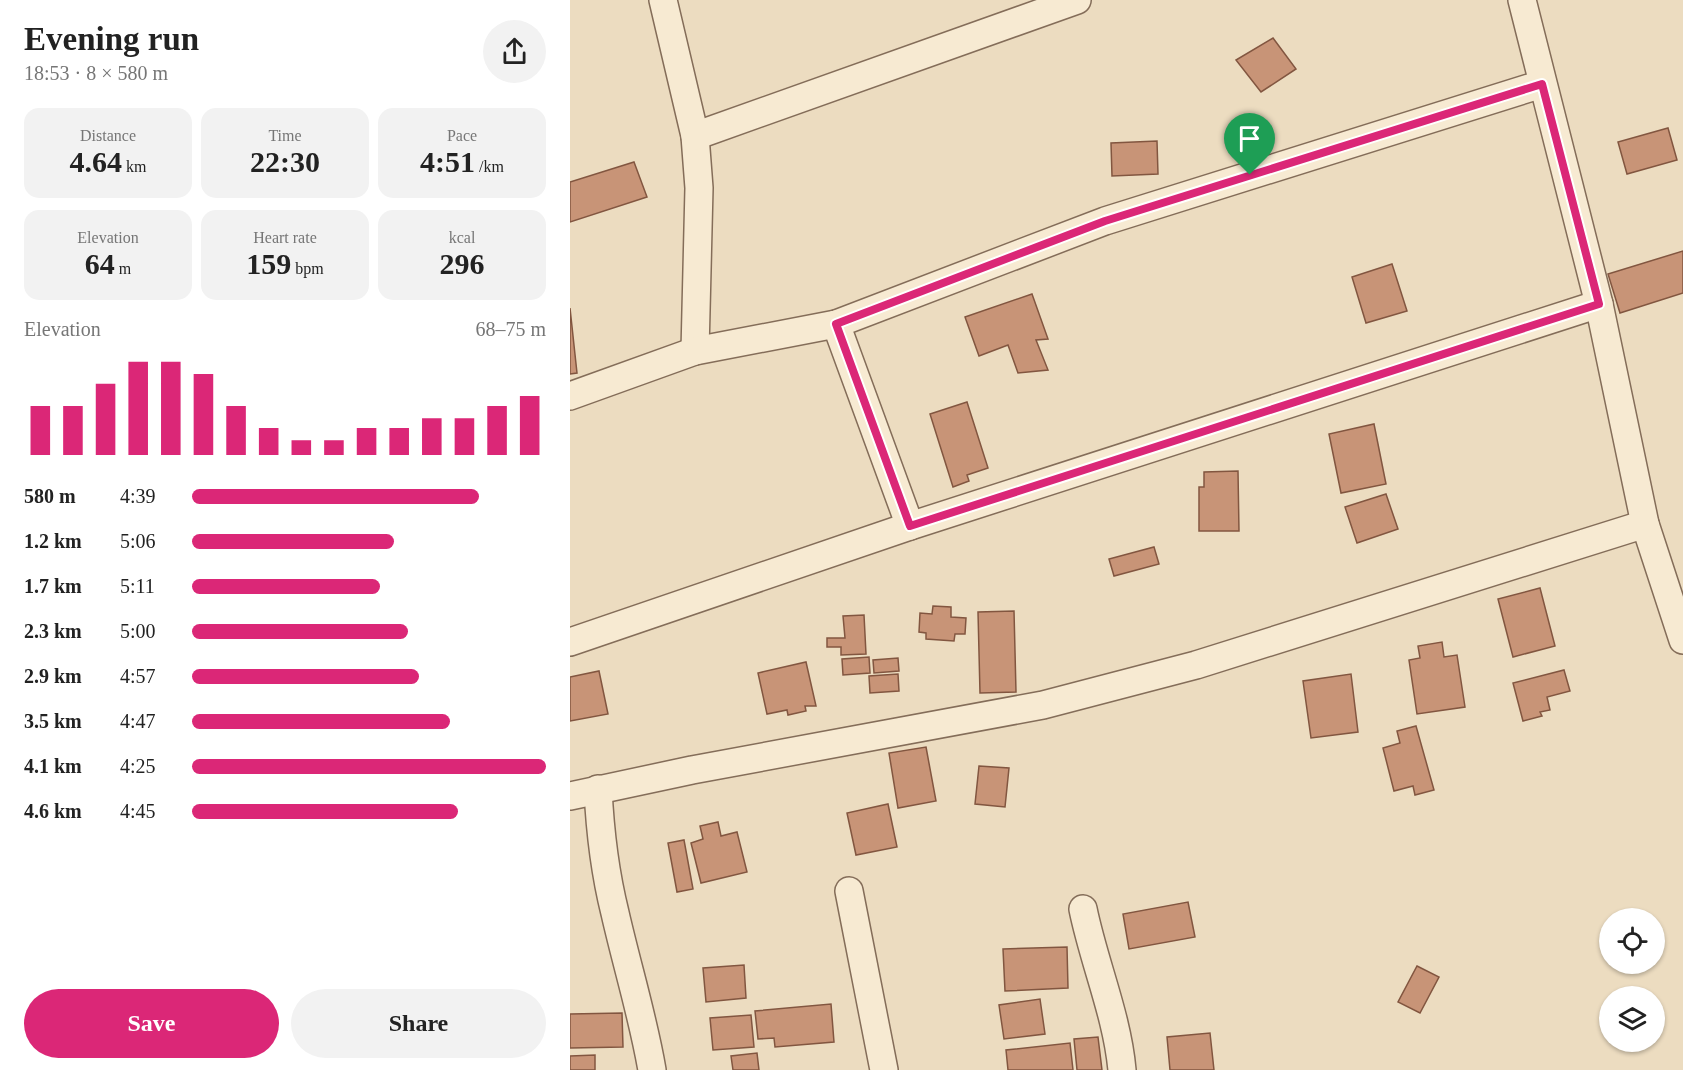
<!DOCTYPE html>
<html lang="en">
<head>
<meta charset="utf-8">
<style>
  :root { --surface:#fff; --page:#f2f2f2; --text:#222; --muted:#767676; --accent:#db2777 }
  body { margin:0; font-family:"Times New Roman",serif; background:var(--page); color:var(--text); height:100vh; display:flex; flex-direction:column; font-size:22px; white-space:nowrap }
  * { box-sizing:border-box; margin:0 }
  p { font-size:20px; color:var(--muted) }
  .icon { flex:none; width:33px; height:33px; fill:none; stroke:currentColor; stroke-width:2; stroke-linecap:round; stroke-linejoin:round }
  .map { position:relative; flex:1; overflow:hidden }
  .details { display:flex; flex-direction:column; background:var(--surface); width:570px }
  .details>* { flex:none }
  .buttons { position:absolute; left:1029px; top:908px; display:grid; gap:12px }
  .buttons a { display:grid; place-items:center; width:66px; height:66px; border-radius:50%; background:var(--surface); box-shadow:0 2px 4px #0004; font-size:30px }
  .pin { position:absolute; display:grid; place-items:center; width:51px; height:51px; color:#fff; margin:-62px -26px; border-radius:50% 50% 50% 0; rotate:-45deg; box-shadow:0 0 6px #0007 }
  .pin .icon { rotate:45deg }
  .round { display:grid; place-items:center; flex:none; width:63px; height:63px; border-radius:32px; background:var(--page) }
  .overview { display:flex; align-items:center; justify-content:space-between; height:102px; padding:0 24px }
  h1 { font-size:33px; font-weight:700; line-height:45px }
  .stats { display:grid; grid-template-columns:repeat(3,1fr); gap:9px; height:102px; padding:6px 24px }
  .stats div { display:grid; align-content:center; border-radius:15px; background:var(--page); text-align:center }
  .stats b { font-size:30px; font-weight:700 }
  .stats small { font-size:16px; font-weight:400 }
  .stats p { font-size:16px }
  .chart { height:168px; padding:12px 24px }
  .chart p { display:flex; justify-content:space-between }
  .chart svg { width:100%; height:108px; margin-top:6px; stroke:var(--accent); stroke-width:6 }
  .button { display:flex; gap:12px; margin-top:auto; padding:12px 24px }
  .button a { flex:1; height:69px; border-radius:36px; background:var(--accent); color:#fff; font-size:24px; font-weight:700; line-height:69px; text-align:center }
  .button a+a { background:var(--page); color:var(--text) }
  ul { padding:0 24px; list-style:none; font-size:20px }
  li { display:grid; grid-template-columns:96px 72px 1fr; align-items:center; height:45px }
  li i { height:15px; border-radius:8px; background:var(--accent) }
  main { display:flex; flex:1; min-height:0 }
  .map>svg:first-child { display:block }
  .building { fill:#c89477; stroke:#825640; stroke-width:1.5 }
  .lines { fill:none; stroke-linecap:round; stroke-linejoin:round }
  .minor-casing { stroke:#846d59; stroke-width:30 }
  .minor { stroke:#f7ead2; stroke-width:27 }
  .route-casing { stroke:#fff; stroke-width:12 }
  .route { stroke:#db2777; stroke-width:8 }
</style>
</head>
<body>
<main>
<section class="details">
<div class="overview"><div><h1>Evening run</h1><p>18:53 · 8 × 580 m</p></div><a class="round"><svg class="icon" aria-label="share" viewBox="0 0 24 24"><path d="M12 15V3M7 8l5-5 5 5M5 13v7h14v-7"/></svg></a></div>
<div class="stats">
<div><p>Distance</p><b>4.64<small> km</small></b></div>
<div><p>Time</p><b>22:30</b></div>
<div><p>Pace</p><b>4:51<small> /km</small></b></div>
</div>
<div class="stats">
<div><p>Elevation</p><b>64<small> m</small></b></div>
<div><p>Heart rate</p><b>159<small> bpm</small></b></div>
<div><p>kcal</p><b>296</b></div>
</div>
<div class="chart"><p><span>Elevation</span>68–75 m</p>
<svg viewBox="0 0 160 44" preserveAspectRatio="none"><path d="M5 44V24M15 44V24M25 44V15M35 44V6M45 44V6M55 44V11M65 44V24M75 44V33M85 44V38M95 44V38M105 44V33M115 44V33M125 44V29M135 44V29M145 44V24M155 44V20"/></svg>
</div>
<ul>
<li><b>580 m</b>4:39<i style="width:81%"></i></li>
<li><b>1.2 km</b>5:06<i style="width:57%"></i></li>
<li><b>1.7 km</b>5:11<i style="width:53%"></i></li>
<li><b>2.3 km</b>5:00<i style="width:61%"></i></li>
<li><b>2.9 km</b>4:57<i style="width:64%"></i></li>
<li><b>3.5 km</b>4:47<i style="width:73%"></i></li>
<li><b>4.1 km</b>4:25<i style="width:100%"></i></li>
<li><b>4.6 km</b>4:45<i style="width:75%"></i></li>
</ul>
<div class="button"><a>Save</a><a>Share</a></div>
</section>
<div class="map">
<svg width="1113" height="1070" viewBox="0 0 1113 1070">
  <rect width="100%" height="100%" fill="#ecdcc0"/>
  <g class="building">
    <polygon points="703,38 726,69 691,92 666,60"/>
    <polygon points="1098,128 1107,160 1057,174 1048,142"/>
    <polygon points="587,141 588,174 542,176 541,143"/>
    <polygon points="64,162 77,197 0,222 0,182"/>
    <polygon points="1113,251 1113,293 1050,313 1038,274"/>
    <polygon points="822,264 837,311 796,323 782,277"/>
    <polygon points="462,294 478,339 466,340 478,370 448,373 438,345 409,356 395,317"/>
    <polygon points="0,308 7,373 0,374"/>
    <polygon points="397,402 418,468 397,475 399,481 383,487 360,414"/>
    <polygon points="804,424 816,484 771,493 759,434"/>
    <polygon points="668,471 669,531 629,531 629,487 634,487 634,472"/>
    <polygon points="816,494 828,529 787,543 775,507"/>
    <polygon points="584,547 589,564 544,576 539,559"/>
    <polygon points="970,588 985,646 943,657 928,599"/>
    <polygon points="363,606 381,607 381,617 396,618 395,634 385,634 384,641 356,639 356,633 349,632 350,613 362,614"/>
    <polygon points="444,611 446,692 410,693 408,612"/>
    <polygon points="294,615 296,654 271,655 271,647 257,647 257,638 275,638 273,616"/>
    <polygon points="872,642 874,657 887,655 895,707 847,714 839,660 850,658 848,646"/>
    <polygon points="299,657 300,673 273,675 272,659"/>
    <polygon points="328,658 329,671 304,673 303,660"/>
    <polygon points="236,662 246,706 235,706 236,711 218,715 217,710 197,714 188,673"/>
    <polygon points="994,670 1000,691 977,697 980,710 970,712 972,716 953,721 943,683"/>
    <polygon points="29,671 38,714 0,721 0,677"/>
    <polygon points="328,674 329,691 300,693 299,676"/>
    <polygon points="781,674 788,732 741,738 733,681"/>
    <polygon points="846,726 864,790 845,795 843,786 824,791 813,748 830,743 827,731"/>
    <polygon points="356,747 366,801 328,808 319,753"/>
    <polygon points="409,766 439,768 435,807 405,804"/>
    <polygon points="318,804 327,847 286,855 277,813"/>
    <polygon points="148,822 151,836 167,832 177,872 131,883 121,843 133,839 130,826"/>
    <polygon points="114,840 123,889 107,892 98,843"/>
    <polygon points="618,902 625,937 559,949 553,914"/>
    <polygon points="497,947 498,988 435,991 433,949"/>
    <polygon points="174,965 176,998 136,1002 133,968"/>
    <polygon points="847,966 869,977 850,1013 828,1002"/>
    <polygon points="470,999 475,1034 434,1039 429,1005"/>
    <polygon points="261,1004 264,1042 205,1047 204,1038 188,1039 185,1011"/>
    <polygon points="52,1013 53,1047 0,1048 0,1014"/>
    <polygon points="181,1015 184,1047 143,1050 140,1018"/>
    <polygon points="640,1033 644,1070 600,1070 597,1037"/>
    <polygon points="528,1037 532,1070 507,1070 504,1039"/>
    <polygon points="500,1043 503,1070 438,1070 436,1050"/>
    <polygon points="187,1053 189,1070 163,1070 161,1056"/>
    <polygon points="25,1055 25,1070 0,1070 0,1056"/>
  </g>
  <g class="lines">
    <g class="minor-casing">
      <g id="minor">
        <polyline points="93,0 125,136 129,188 125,351"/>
        <polyline points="952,0 1029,304 1075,524 1113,640"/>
        <polyline points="125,136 507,0"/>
        <polyline points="266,324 340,526"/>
        <polyline points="0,396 125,351 266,324 535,221 972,84"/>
        <polyline points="0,642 340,526 1029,304"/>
        <path d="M28,789C30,831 35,873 45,913C57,966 73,1017 82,1070"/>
        <polyline points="0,796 122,770 473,705 626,665 1075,524"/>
        <polyline points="279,891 314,1070"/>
        <path d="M513,909C524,963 547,1015 552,1070"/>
      </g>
    </g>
    <use href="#minor" class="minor"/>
  </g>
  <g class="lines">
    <g class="route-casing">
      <polygon id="route" points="972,84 1029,304 340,526 266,324 535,221"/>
    </g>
    <use href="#route" class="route"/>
  </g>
</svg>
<div class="buttons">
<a><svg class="icon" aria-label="locate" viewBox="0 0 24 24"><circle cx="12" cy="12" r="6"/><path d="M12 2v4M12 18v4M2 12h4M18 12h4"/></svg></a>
<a><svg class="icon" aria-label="layers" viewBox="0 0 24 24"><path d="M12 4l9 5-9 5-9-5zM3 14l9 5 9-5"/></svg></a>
</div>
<div class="pin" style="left:680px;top:175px;background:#1e9e55"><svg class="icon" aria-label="arrive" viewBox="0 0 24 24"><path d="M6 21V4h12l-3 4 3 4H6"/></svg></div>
</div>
</main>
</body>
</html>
